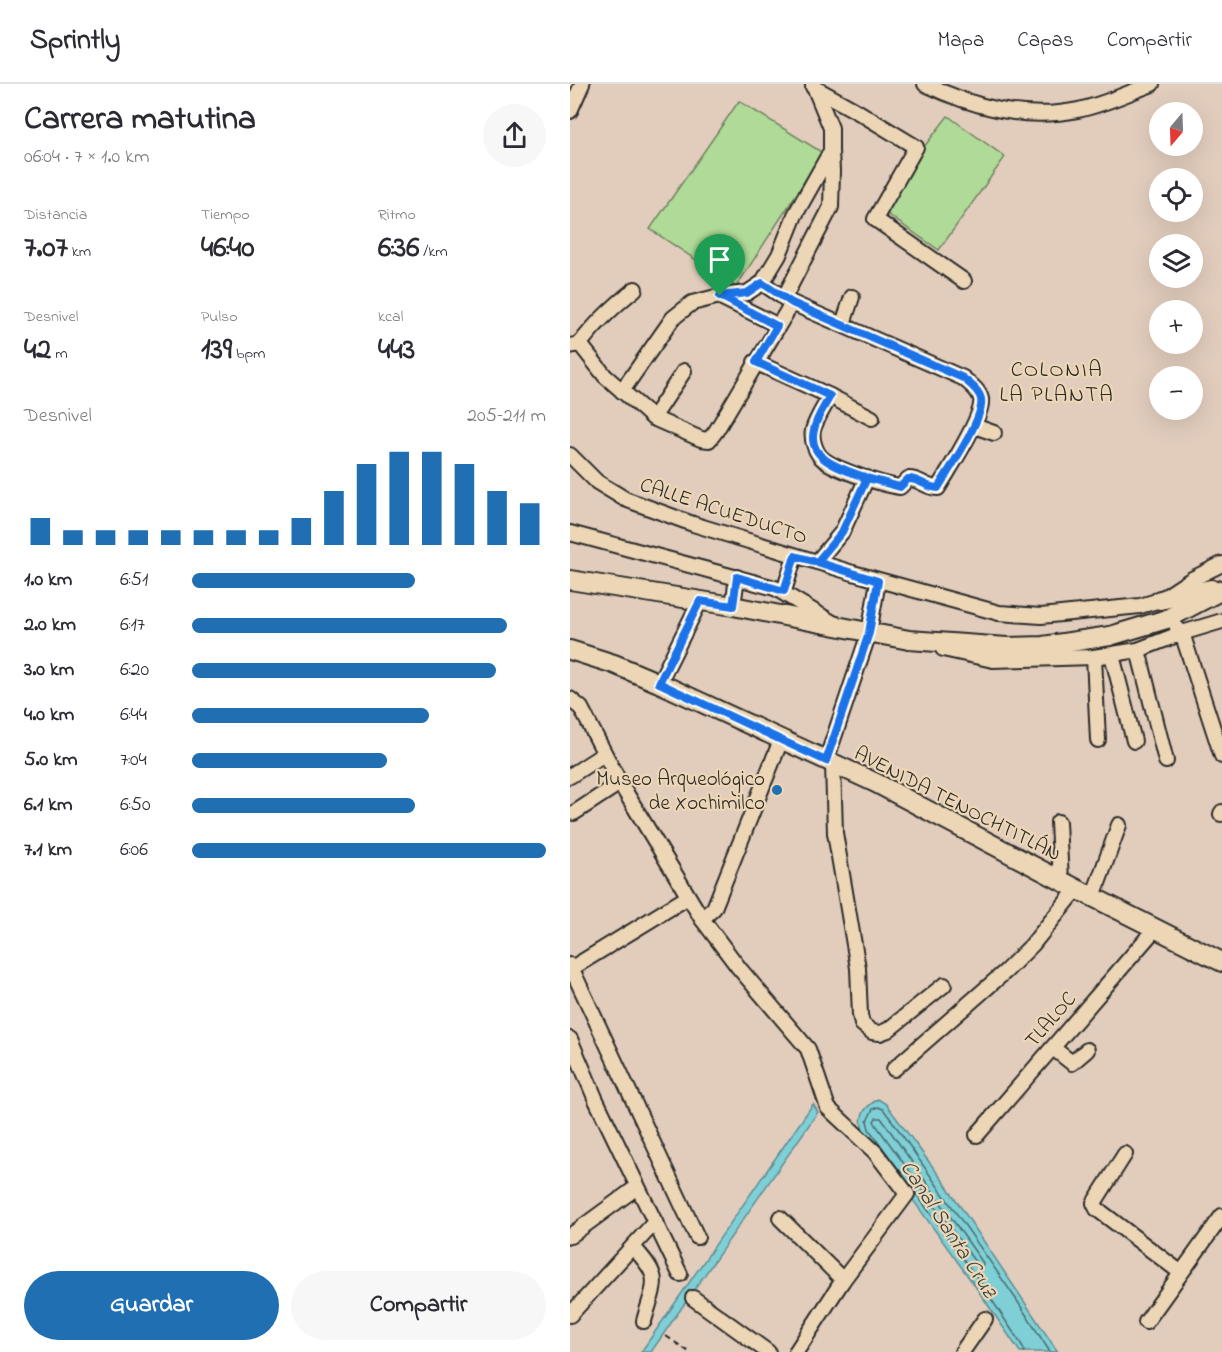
<!DOCTYPE html>
<html lang="es">
<head>
<meta charset="utf-8">
<style>
  :root { --surface:#fff; --page:#f7f7f7; --text:#2b2b33; --muted:#7c7c81; --line:#e1e1e2; --accent:#1f6fb2 }
  body { margin:0; font-family:"Indie Flower",sans-serif; background:var(--page); color:var(--text); height:100vh; display:flex; flex-direction:column; font-size:22px; white-space:nowrap }
  * { box-sizing:border-box; margin:0 }
  p { font-size:20px; color:var(--muted) }
  .icon { flex:none; width:33px; height:33px; fill:none; stroke:currentColor; stroke-width:2; stroke-linecap:round; stroke-linejoin:round }
  .map { position:relative; flex:1; overflow:hidden }
  .side { display:flex; flex-direction:column; background:var(--surface); width:570px }
  .side>* { flex:none }
  .needle { width:39px; rotate:199deg }
  .tools { position:absolute; left:579px; top:18px; display:grid; gap:12px }
  .tools a { display:grid; place-items:center; width:54px; height:54px; border-radius:50%; background:var(--surface); box-shadow:0 6px 24px #0002; font-size:30px }
  .pin { position:absolute; display:grid; place-items:center; width:51px; height:51px; color:#fff; margin:-62px -26px; border-radius:50% 50% 50% 0; rotate:-45deg; box-shadow:0 0 6px #0007 }
  .pin .icon { rotate:45deg }
  .round { display:grid; place-items:center; flex:none; width:63px; height:63px; border-radius:32px; background:var(--page) }
  .summary { display:flex; align-items:center; justify-content:space-between; height:102px; padding:0 24px }
  h1 { font-size:33px; font-weight:800; line-height:45px }
  .figures { display:grid; grid-template-columns:repeat(3,1fr); gap:9px; height:102px; padding:6px 24px }
  .figures div { display:grid; align-content:center }
  .figures b { font-size:30px; font-weight:800 }
  .figures small { font-size:16px; font-weight:400 }
  .figures p { font-size:16px }
  .chart { height:168px; padding:12px 24px }
  .chart p { display:flex; justify-content:space-between }
  .chart svg { width:100%; height:108px; margin-top:6px; stroke:var(--accent); stroke-width:6 }
  .button { display:flex; gap:12px; margin-top:auto; padding:12px 24px }
  .button a { flex:1; height:69px; border-radius:36px; background:var(--accent); color:#fff; font-size:24px; font-weight:800; line-height:69px; text-align:center }
  .button a+a { background:var(--page); color:var(--text) }
  ul { padding:0 24px; list-style:none; font-size:20px }
  li { display:grid; grid-template-columns:96px 72px 1fr; align-items:center; height:45px }
  li i { height:15px; border-radius:8px; background:var(--accent) }
  header { display:flex; align-items:center; gap:36px; box-sizing:border-box; height:84px; padding:0 30px; background:var(--surface); border-bottom:2px solid var(--line) }
  header strong { font-size:28px }
  nav { display:flex; gap:33px; margin-inline-start:auto; font-size:21px }
  main { display:flex; flex:1; min-height:0 }
  .map>svg:first-child { display:block }
  .green { fill:#b0da97; stroke:#6e8261; stroke-width:1.5 }
  .water { fill:#7ecfd6; stroke:#5d8d92; stroke-width:1.5 }
  .lines { fill:none; stroke-linecap:round; stroke-linejoin:round }
  .shore { stroke:#4c6d6f; stroke-width:1.5 }
  .minor-casing { stroke:#2b2b2b; stroke-width:18 }
  .major-casing { stroke:#2b2b2b; stroke-width:22 }
  .path { stroke:#2b2b2b; stroke-width:2; stroke-dasharray:6 4.5; stroke-linecap:butt }
  .minor { stroke:#ecd6b5; stroke-width:14 }
  .major { stroke:#ecd6b5; stroke-width:18 }
  .route-casing { stroke:#fff; stroke-width:12 }
  .route { stroke:#1a73e8; stroke-width:8 }
  .poi-dot { fill:#1f6fb2; stroke:#ecd6b5; stroke-width:2 }
  .labels { text-anchor:middle; stroke-width:4.5; stroke-linejoin:round; paint-order:stroke }
  .street-label { font-size:21px; fill:#2b2b2b; stroke:#ecd6b5 }
  .poi-label { font-size:21px; fill:#2b2b2b; stroke:#ecd6b5; text-anchor:end }
  .neighbourhood-label { font-size:22px; letter-spacing:1.5px; fill:#2b2b2b; stroke:#ecd6b5 }
  .water-label { font-size:22px; font-style:italic; fill:#374445; stroke:#ecd6b5 }
</style>
</head>
<body>
<header>
<strong>Sprintly</strong>
<nav><a>Mapa</a><a>Capas</a><a>Compartir</a></nav>
</header>
<main>
<section class="side">
<div class="summary"><div><h1>Carrera matutina</h1><p>06:04 · 7 × 1.0 km</p></div><a class="round"><svg class="icon" aria-label="share" viewBox="0 0 24 24"><path d="M12 15V3M7 8l5-5 5 5M5 13v7h14v-7"/></svg></a></div>
<div class="figures">
<div><p>Distancia</p><b>7.07<small> km</small></b></div>
<div><p>Tiempo</p><b>46:40</b></div>
<div><p>Ritmo</p><b>6:36<small> /km</small></b></div>
</div>
<div class="figures">
<div><p>Desnivel</p><b>42<small> m</small></b></div>
<div><p>Pulso</p><b>139<small> bpm</small></b></div>
<div><p>kcal</p><b>443</b></div>
</div>
<div class="chart"><p><span>Desnivel</span>205–211 m</p>
<svg viewBox="0 0 160 44" preserveAspectRatio="none"><path d="M5 44V33M15 44V38M25 44V38M35 44V38M45 44V38M55 44V38M65 44V38M75 44V38M85 44V33M95 44V22M105 44V11M115 44V6M125 44V6M135 44V11M145 44V22M155 44V27"/></svg>
</div>
<ul>
<li><b>1.0 km</b>6:51<i style="width:63%"></i></li>
<li><b>2.0 km</b>6:17<i style="width:89%"></i></li>
<li><b>3.0 km</b>6:20<i style="width:86%"></i></li>
<li><b>4.0 km</b>6:44<i style="width:67%"></i></li>
<li><b>5.0 km</b>7:04<i style="width:55%"></i></li>
<li><b>6.1 km</b>6:50<i style="width:63%"></i></li>
<li><b>7.1 km</b>6:06<i style="width:100%"></i></li>
</ul>
<div class="button"><a>Guardar</a><a>Compartir</a></div>
</section>
<div class="map">
<svg width="652" height="1268" viewBox="0 0 652 1268">
  <rect width="100%" height="100%" fill="#e2cdbd"/>
  <filter id="ink" filterUnits="userSpaceOnUse"><feTurbulence type="fractalNoise" baseFrequency=".0167" numOctaves="2"/><feDisplacementMap in="SourceGraphic" scale="12" xChannelSelector="R" yChannelSelector="G"/><feConvolveMatrix kernelMatrix="1 2 1 2 8 2 1 2 1" color-interpolation-filters="sRGB"/></filter>
  <g filter="url(#ink)">
    <g class="green">
      <polygon points="169,17 253,69 166,203 80,145"/>
      <polygon points="378,32 435,73 369,166 307,123"/>
    </g>
    <g class="water">
      <path d="M308,1015L316,1020L374,1098L488,1268H450L405,1202L294,1048C287,1032 294,1024 308,1015Z"/>
      <polygon points="243,1020 248,1028 81,1268 71,1268"/>
    </g>
    <g class="lines">
      <g class="shore">
        <polygon points="306,1034 311,1034 413,1179 412,1183 408,1182 306,1041 304,1037"/>
        <polyline points="454,1268 453,1263 410,1198 299,1045 297,1037 303,1025 308,1023 313,1025 323,1038 446,1215 480,1268"/>
      </g>
      <g class="minor-casing">
        <g id="minor">
          <path d="M243,0L261,44V67L225,131L209,171L192,199L222,219L393,294C400,300 409,306 411,315C414,332 378,387 368,404C356,404 349,394 338,395L330,403C313,401 267,386 254,376C246,370 241,356 243,346C246,335 255,322 260,312"/>
          <path d="M355,0C403,23 454,37 508,26C533,21 558,9 582,0"/>
          <polyline points="243,3 290,29 346,63 305,135 394,197"/>
          <polyline points="0,27 12,0"/>
          <polyline points="150,213 207,241"/>
          <polyline points="214,214 261,123 262,87 261,67"/>
          <polyline points="273,240 282,213"/>
          <path d="M10,260C26,238 44,222 65,205"/>
          <polyline points="0,262 10,260 35,292 73,325 83,334 131,355 139,356 146,347 222,219"/>
          <polyline points="185,278 260,312 302,334"/>
          <polyline points="52,307 103,234 122,219 150,212 177,209 192,199"/>
          <polyline points="83,334 114,287"/>
          <polyline points="404,342 424,349"/>
          <polyline points="0,371 27,398 55,415 123,440 283,489 429,529 471,532 570,522 590,516 622,495 652,480"/>
          <polyline points="0,449 205,504 263,539"/>
          <polyline points="247,478 272,448 297,394"/>
          <polyline points="214,507 225,472"/>
          <polyline points="163,522 167,493"/>
          <polyline points="607,544 612,549 652,672"/>
          <polyline points="373,565 423,576 524,573 568,566 612,549 652,537"/>
          <polyline points="568,566 596,677"/>
          <polyline points="542,571 564,657"/>
          <polyline points="524,573 528,656"/>
          <polyline points="89,599 130,517"/>
          <polyline points="0,615 11,624 50,699 132,835 169,884 238,965 258,1024 305,1068 337,1110 273,1196 226,1268"/>
          <polyline points="256,677 299,549 308,497"/>
          <polyline points="263,680 265,749 288,884 290,931 292,940 302,948 310,949 318,946 374,901"/>
          <polyline points="0,692 34,670"/>
          <polyline points="4,729 50,699"/>
          <polyline points="651,730 652,728"/>
          <polyline points="488,738 491,797"/>
          <polyline points="523,813 549,741"/>
          <polyline points="132,835 144,824 211,656"/>
          <polyline points="0,881 127,1153"/>
          <polyline points="2,884 118,813"/>
          <polyline points="0,955 26,1016 110,1190"/>
          <polyline points="483,964 502,979 517,966"/>
          <polyline points="324,985 436,887 462,861 507,805"/>
          <polyline points="407,1051 585,845"/>
          <polyline points="555,1070 524,1119 527,1125 610,1188"/>
          <polyline points="210,1134 273,1196"/>
          <polyline points="0,1152 67,1103"/>
          <path d="M63,1163C93,1195 85,1197 74,1237"/>
          <polyline points="123,1214 198,1268"/>
          <polyline points="0,1231 85,1138"/>
          <polyline points="576,1238 652,1132"/>
          <polyline points="392,1268 415,1235"/>
        </g>
      </g>
      <g class="major-casing">
        <g id="major">
          <polyline points="0,496 163,522 339,556 437,563 473,562 540,552 597,535 652,506"/>
          <polyline points="590,516 641,505"/>
          <polyline points="0,566 44,580 89,599 306,699 507,805 652,878"/>
        </g>
      </g>
      <polyline class="path" points="96,1252 119,1268"/>
      <use href="#minor" class="minor"/>
      <use href="#major" class="major"/>
    </g>
  </g>
  <g class="lines" filter="url(#ink)">
    <g class="route-casing">
      <path id="route" d="M150,212L207,242L186,278L260,312C255,322 246,334 244,346C236,377 276,386 297,394L272,448L247,478L225,472L214,507L167,493L163,522L130,517L89,599L256,677L299,549L308,497L247,478L272,448L297,394L330,403L338,395C349,394 356,404 368,404C378,387 415,333 411,315C409,306 400,300 393,294L222,219L192,199L177,209L150,212"/>
    </g>
    <use href="#route" class="route"/>
  </g>
  <circle class="poi-dot" cx="207" cy="706" r="6"/>
  <g class="labels">
    <g class="street-label">
      <text transform="translate(154 426) rotate(18)" y="7">CALLE ACUEDUCTO</text>
      <text transform="translate(388 719) rotate(27)" y="7">AVENIDA TENOCHTITLÁN</text>
      <text transform="translate(480 935) rotate(-49)" y="7">TLALOC</text>
    </g>
    <g class="poi-label">
      <text x="195" y="701">Museo Arqueológico<tspan x="195" dy="24">de Xochimilco</tspan></text>
    </g>
    <g class="neighbourhood-label">
      <text x="487" y="292">COLONIA<tspan x="487" dy="25">LA PLANTA</tspan></text>
    </g>
    <g class="water-label">
      <text transform="translate(380 1144) rotate(57)" y="8">Canal Santa Cruz</text>
    </g>
  </g>
</svg>
<div class="tools">
<a><svg class="needle" viewBox="-14 -14 28 28"><path d="M0-13l5 13h-10z" fill="#e53935"/><path d="M0 13l5-13h-10z" fill="#7c7c81"/></svg></a>
<a><svg class="icon" aria-label="locate" viewBox="0 0 24 24"><circle cx="12" cy="12" r="6"/><path d="M12 2v4M12 18v4M2 12h4M18 12h4"/></svg></a>
<a><svg class="icon" aria-label="layers" viewBox="0 0 24 24"><path d="M12 4l9 5-9 5-9-5zM3 14l9 5 9-5"/></svg></a>
<a>+</a>
<a>−</a>
</div>
<div class="pin" style="left:150px;top:212px;background:#1e9e55"><svg class="icon" aria-label="arrive" viewBox="0 0 24 24"><path d="M6 21V4h12l-3 4 3 4H6"/></svg></div>
</div>
</main>
</body>
</html>
